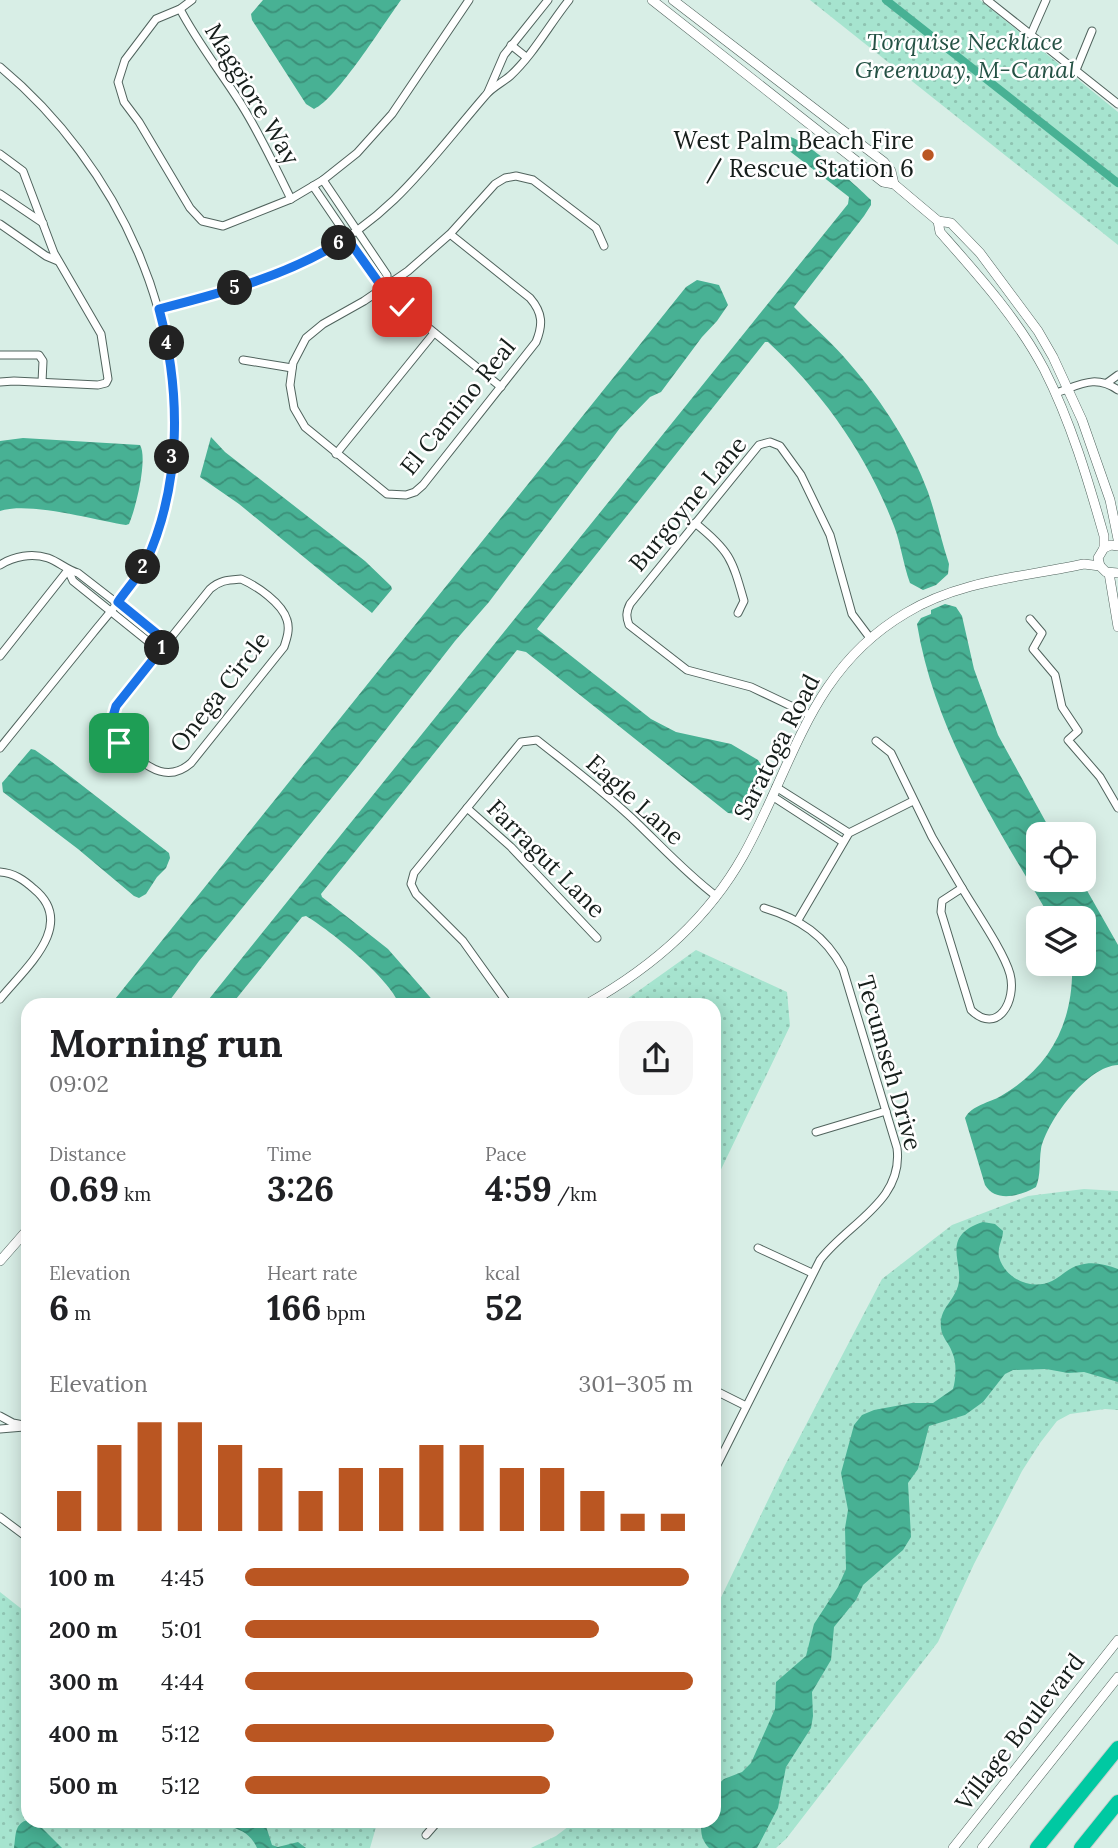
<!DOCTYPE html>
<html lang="en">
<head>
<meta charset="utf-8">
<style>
  :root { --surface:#fff; --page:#f6f6f6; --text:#202124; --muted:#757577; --accent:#ba5622 }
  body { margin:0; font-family:Lora,serif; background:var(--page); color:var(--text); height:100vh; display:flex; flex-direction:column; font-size:26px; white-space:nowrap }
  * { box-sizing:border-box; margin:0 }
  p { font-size:23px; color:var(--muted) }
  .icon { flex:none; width:38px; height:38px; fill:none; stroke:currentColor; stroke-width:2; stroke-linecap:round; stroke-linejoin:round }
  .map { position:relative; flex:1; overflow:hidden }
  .side { position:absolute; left:21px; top:998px; width:700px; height:830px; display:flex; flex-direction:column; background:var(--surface); border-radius:21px; box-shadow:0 4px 18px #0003 }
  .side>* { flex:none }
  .tools { position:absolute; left:1026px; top:822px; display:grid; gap:14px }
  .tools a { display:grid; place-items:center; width:70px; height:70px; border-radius:14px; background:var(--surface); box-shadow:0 4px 18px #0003; font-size:35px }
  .pin { position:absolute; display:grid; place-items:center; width:60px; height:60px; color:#fff; margin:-30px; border-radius:14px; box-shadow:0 4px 10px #0006 }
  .km { position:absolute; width:35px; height:35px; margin:-18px; border-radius:50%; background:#222; color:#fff; font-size:19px; line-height:35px; text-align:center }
  .round { display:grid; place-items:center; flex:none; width:74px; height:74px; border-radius:21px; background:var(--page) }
  .head { display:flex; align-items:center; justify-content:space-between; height:119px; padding:0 28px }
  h1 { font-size:38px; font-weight:700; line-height:52px }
  .stats { display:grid; grid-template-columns:repeat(3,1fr); gap:10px; height:119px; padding:7px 28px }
  .stats div { display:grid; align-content:center }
  .stats b { font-size:35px; font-weight:700 }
  .stats small { font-size:19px; font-weight:400 }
  .stats p { font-size:19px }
  .chart { height:196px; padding:14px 28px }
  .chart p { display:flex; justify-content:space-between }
  .chart svg { width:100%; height:126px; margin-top:7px; stroke:var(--accent); stroke-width:6 }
  ul { padding:0 28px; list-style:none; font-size:23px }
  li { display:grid; grid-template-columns:112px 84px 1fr; align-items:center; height:52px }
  li i { height:18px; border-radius:9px; background:var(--accent) }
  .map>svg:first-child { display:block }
  .grass { fill:url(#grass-dots) }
  .water { fill:url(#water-waves) }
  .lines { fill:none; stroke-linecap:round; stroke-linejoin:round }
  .canal { stroke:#48b194; stroke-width:8 }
  .minor-casing { stroke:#50635d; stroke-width:9 }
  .tertiary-casing { stroke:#50635d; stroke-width:10 }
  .motorway-casing { stroke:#cccecd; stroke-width:16 }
  .minor { stroke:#fff; stroke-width:7 }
  .tertiary { stroke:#fff; stroke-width:9 }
  .motorway { stroke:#00c9a2; stroke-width:14 }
  .route-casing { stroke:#fff; stroke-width:14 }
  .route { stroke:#1a73e8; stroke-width:9 }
  .poi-dot { fill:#ba5622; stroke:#fff; stroke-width:2.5 }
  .labels { text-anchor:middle; stroke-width:5; stroke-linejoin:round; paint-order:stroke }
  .park-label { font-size:24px; font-style:italic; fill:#255245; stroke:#fff }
  .street-label { font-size:24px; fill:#161e1b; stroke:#fff }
  .poi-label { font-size:24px; fill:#161e1b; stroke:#fff; text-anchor:end }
</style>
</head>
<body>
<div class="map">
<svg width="1118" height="1848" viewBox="0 0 1118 1848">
  <defs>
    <pattern id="grass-dots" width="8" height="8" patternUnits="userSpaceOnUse" patternTransform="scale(1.75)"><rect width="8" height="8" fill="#a6e4cf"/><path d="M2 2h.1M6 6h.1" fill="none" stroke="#8ec3b1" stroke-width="1.8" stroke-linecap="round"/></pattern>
    <pattern id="water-waves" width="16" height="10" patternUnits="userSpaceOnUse" patternTransform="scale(1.75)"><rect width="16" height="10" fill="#48b194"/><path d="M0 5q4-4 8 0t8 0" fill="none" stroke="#3b8f78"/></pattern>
  </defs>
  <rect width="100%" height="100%" fill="#d8eee6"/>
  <g class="grass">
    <polygon points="810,0 980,0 1118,112 1118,245"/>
    <polygon points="696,950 787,992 790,1026 714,1184 714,1004 620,1004"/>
    <polygon points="1084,1189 1118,1191 1118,1410 1105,1409 1070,1414 1057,1421 1040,1443 1022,1471 974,1564 938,1642 786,1839 776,1848 531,1848 556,1836 577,1820 714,1820 714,1612 784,1467 882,1279 952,1225 1028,1196"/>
    <polygon points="0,1592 28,1614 28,1820 378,1820 370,1848 0,1848"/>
  </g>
  <g class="water">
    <path d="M263,0H401C384,23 337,99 314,109L306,104L252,20L251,14Z"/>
    <path d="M787,136C804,138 857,186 871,200V205L864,216L794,307C812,326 833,343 850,364C882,401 911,446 928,492C936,515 941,540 949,564L948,574L936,585L923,590L910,583C903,564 901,544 894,526C867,455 823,393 768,342H765L537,629L651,719L676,732L731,744L758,760L762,766C759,784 752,818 728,813L526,652L517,650L321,894L322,897L388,949L436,1004H399C390,979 330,930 306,916L302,917L232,1004H205L848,204L849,197L783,146V141Z"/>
    <polygon points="697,280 719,285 728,305 717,321 702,337 661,392 650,397 620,428 489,602 455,641 356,768 199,961 167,1004 111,1004 686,287"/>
    <polygon points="211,437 225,452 365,561 391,586 392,589 372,613 239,504 200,477"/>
    <path d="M23,438L140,445C148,458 136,508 129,524L126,525C95,520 28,501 0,511V441Z"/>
    <path d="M945,604L956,607L962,616L974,669L998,735L1053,835H1038V880H1081L1118,945V1065C1087,1066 1047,1121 1041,1149C1039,1162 1041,1175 1036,1187C1020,1196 996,1203 985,1185L965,1118C972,1105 989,1103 1001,1096C1051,1067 1074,1021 1072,964H1083V919H1051C996,825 935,733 917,624L921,618L931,614V610Z"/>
    <polygon points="31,749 35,750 52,762 169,853 170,858 166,868 157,877 146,894 139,898 134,896 78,849 3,792 2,783"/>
    <path d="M983,1222L995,1224L1003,1231C1003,1240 997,1247 999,1257C1005,1279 1032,1291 1052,1281C1062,1276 1069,1267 1080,1265C1093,1261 1106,1265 1118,1269V1382L1084,1372L1068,1373L1046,1369L1013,1370L1005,1374L983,1402L965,1415L929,1426L918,1469L908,1483L911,1537L903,1550L863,1585L856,1600L834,1627L831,1660L812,1692L813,1716L811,1728L786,1767L778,1808L757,1848H709C701,1839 700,1831 702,1820H714V1788L724,1779L742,1772L751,1763L775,1709L776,1682L806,1656L814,1624L838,1587L846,1569L845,1528L848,1510L841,1473L854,1425L862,1415L874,1410L912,1403H933L953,1389C956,1379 957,1362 952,1352C949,1343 942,1338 941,1328C939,1310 951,1304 957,1289C967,1265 937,1237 983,1222Z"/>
    <path d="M28,1820L37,1823L62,1848H14C16,1836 14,1823 28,1820Z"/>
    <path d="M201,1820H264L272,1845L278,1847L298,1842L306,1848H257C247,1824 222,1827 201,1820Z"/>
  </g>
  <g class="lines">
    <polyline class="canal" points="886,0 1118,183"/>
    <g class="minor-casing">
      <g id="minor">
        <polyline points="192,0 180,9 156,19 125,60 118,82 124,102 139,122 190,208 202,221 223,226 291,199 323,180 357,153 392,114 469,0"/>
        <polyline points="987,0 1118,104"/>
        <path d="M180,9C197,42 221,72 241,104C260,134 275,167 291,199"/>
        <polyline points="1031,34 1046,0"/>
        <polyline points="511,45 526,57"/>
        <path d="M0,67C118,165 194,326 169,479C165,507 158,540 144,565C131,589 110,612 93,633C62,671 31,710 0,748"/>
        <polyline points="1076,70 1092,31"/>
        <polyline points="488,92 504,55 548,0"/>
        <polyline points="0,154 23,171 54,253 101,334 108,379 106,383 98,385 14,381 0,382"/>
        <polyline points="323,180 387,275 387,287"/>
        <polyline points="313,186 379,283 387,287 398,303 501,387"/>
        <polyline points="0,194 43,223"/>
        <polyline points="0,224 46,256 58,261"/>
        <path d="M450,234L530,298C543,313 543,325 536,342L423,485L415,492L406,495L387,494L305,427L294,408L290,385L293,363L306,338L323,324L364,301L408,271L450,234L495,184L505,178L516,176L533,180L596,228L604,246"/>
        <path d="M159,309C212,294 267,283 316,256C394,215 429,161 485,96C492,87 502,83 510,76C533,55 549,25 569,0"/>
        <polyline points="0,355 39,355 43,361 42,382"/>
        <polyline points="243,360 292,368"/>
        <polyline points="1107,383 1118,375"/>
        <path d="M1056,393C1080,385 1095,374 1118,390"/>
        <polyline points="336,454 434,333"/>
        <path d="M695,523C730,551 732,559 744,601L738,613"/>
        <path d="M0,565C14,556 32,553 48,558C59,562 67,570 78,573L167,642"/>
        <polyline points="68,570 73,581 160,651"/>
        <path d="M241,579C257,586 282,603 287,620C290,629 287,638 284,647L191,763C169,782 150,769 132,754C124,748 116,742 113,733C109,724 112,715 116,706L210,589C220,580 228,580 241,579Z"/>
        <polyline points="1030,619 1042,633 1033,649 1055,675 1062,707 1078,731 1068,740 1100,777 1118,808"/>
        <polyline points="0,656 68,570"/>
        <path d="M810,715L751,687L687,670L629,625C626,617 626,612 630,604L759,445L770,442L780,446L801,475L830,535L852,614L870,638"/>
        <polyline points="876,741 891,753 932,837 962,888"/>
        <polyline points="776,787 849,833"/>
        <polyline points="772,796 843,842"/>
        <polyline points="467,808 511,847 597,938"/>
        <path d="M0,872C14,873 24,880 34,889C78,925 24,969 0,999"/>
        <path d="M962,888C975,910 1004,952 1010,974C1017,1000 998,1036 971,1010L941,912L942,901Z"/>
        <polyline points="798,920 849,833 913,801"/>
        <path d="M508,1004L463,941L416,894L411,884L414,873L521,742L537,740C571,767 606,793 637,823C663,848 687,874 716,896"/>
        <polyline points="816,1132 886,1111"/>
        <polyline points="758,1248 812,1273"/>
        <polyline points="714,1390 746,1406"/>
        <polyline points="0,1416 13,1423 28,1426"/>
        <polyline points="0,1429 24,1427"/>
        <path d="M714,1471L820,1260C848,1223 904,1201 897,1148L843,969C825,935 800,919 764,908"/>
        <polyline points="0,1517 28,1538"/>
        <polyline points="426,1835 439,1820"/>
      </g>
    </g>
    <g class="tertiary-casing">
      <g id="tertiary">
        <polyline points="652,0 883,182 894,184 938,221 951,223 980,253 1038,331 1053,357 1082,420 1110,500 1118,539"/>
        <polyline points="673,0 884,162 891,171 894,184"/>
        <path d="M938,221L940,232C978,275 1017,318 1044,369C1071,422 1088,480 1104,536V548"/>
        <polyline points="1118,546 1111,545 1104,548 1098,558 1100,566 1106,572 1118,573"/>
        <polyline points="1109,573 1118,627"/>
        <path d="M587,1004C651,968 707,920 743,856C794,765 809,670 906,613C960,580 1024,577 1084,564L1100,566"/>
        <polyline points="0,1261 28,1229"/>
        <polyline points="953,1848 1118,1640"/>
        <polyline points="982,1848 1118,1677"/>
      </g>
    </g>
    <g class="motorway-casing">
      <g id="motorway">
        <polyline points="1037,1848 1118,1748"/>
        <polyline points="1081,1848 1118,1802"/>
      </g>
    </g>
    <use href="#minor" class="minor"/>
    <use href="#tertiary" class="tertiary"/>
    <use href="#motorway" class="motorway"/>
  </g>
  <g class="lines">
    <g class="route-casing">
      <path id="route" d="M119,743L111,723L116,706L167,642L118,602C127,589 139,576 146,562C182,483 181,391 159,309C225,292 290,275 347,238L379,283L387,287L402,307"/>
    </g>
    <use href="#route" class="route"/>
  </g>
  <circle class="poi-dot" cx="928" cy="155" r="7"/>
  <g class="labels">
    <g class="park-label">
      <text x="965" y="50">Torquise Necklace<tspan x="965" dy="28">Greenway, M-Canal</tspan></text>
    </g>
    <g class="street-label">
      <text transform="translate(252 94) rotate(59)" y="8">Maggiore Way</text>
      <text transform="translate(458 407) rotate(-51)" y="8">El Camino Real</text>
      <text transform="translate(688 504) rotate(-50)" y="8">Burgoyne Lane</text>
      <text transform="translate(220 692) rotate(-52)" y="8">Onega Circle</text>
      <text transform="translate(777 747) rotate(-63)" y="8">Saratoga Road</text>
      <text transform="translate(635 800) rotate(42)" y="8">Eagle Lane</text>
      <text transform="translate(546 859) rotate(45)" y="8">Farragut Lane</text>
      <text transform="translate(889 1063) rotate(74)" y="8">Tecumseh Drive</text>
      <text transform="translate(1020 1732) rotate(-52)" y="8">Village Boulevard</text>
    </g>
    <g class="poi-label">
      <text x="914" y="149">West Palm Beach Fire<tspan x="914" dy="28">/ Rescue Station 6</tspan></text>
    </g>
  </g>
</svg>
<div class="tools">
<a><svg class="icon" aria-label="locate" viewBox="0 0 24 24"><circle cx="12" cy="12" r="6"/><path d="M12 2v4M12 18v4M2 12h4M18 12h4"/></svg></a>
<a><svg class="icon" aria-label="layers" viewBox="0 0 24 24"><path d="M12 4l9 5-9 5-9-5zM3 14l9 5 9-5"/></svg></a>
</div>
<div class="pin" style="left:119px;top:743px;background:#1e9e55"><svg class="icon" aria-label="arrive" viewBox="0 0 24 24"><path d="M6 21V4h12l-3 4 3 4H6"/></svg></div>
<div class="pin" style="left:402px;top:307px;background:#d93025"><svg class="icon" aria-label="check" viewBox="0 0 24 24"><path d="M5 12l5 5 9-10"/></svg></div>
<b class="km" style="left:162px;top:648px">1</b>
<b class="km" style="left:143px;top:567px">2</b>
<b class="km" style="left:172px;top:457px">3</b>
<b class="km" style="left:167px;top:343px">4</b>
<b class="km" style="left:235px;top:288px">5</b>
<b class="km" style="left:339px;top:243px">6</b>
<section class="side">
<div class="head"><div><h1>Morning run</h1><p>09:02</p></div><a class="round"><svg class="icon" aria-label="share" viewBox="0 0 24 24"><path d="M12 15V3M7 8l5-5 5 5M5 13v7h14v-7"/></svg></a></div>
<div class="stats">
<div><p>Distance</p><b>0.69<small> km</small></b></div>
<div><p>Time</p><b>3:26</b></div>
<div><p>Pace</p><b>4:59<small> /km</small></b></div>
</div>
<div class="stats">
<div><p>Elevation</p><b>6<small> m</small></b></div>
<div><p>Heart rate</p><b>166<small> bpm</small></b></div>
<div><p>kcal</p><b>52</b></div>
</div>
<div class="chart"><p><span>Elevation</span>301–305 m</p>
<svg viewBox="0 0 160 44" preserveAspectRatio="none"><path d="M5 44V30M15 44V14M25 44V6M35 44V6M45 44V14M55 44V22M65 44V30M75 44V22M85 44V22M95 44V14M105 44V14M115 44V22M125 44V22M135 44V30M145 44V38M155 44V38"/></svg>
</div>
<ul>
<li><b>100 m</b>4:45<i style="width:99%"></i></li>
<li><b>200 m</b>5:01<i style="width:79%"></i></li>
<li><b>300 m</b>4:44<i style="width:100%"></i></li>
<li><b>400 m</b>5:12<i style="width:69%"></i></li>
<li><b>500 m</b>5:12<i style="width:68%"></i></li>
</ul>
</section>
</div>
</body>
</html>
